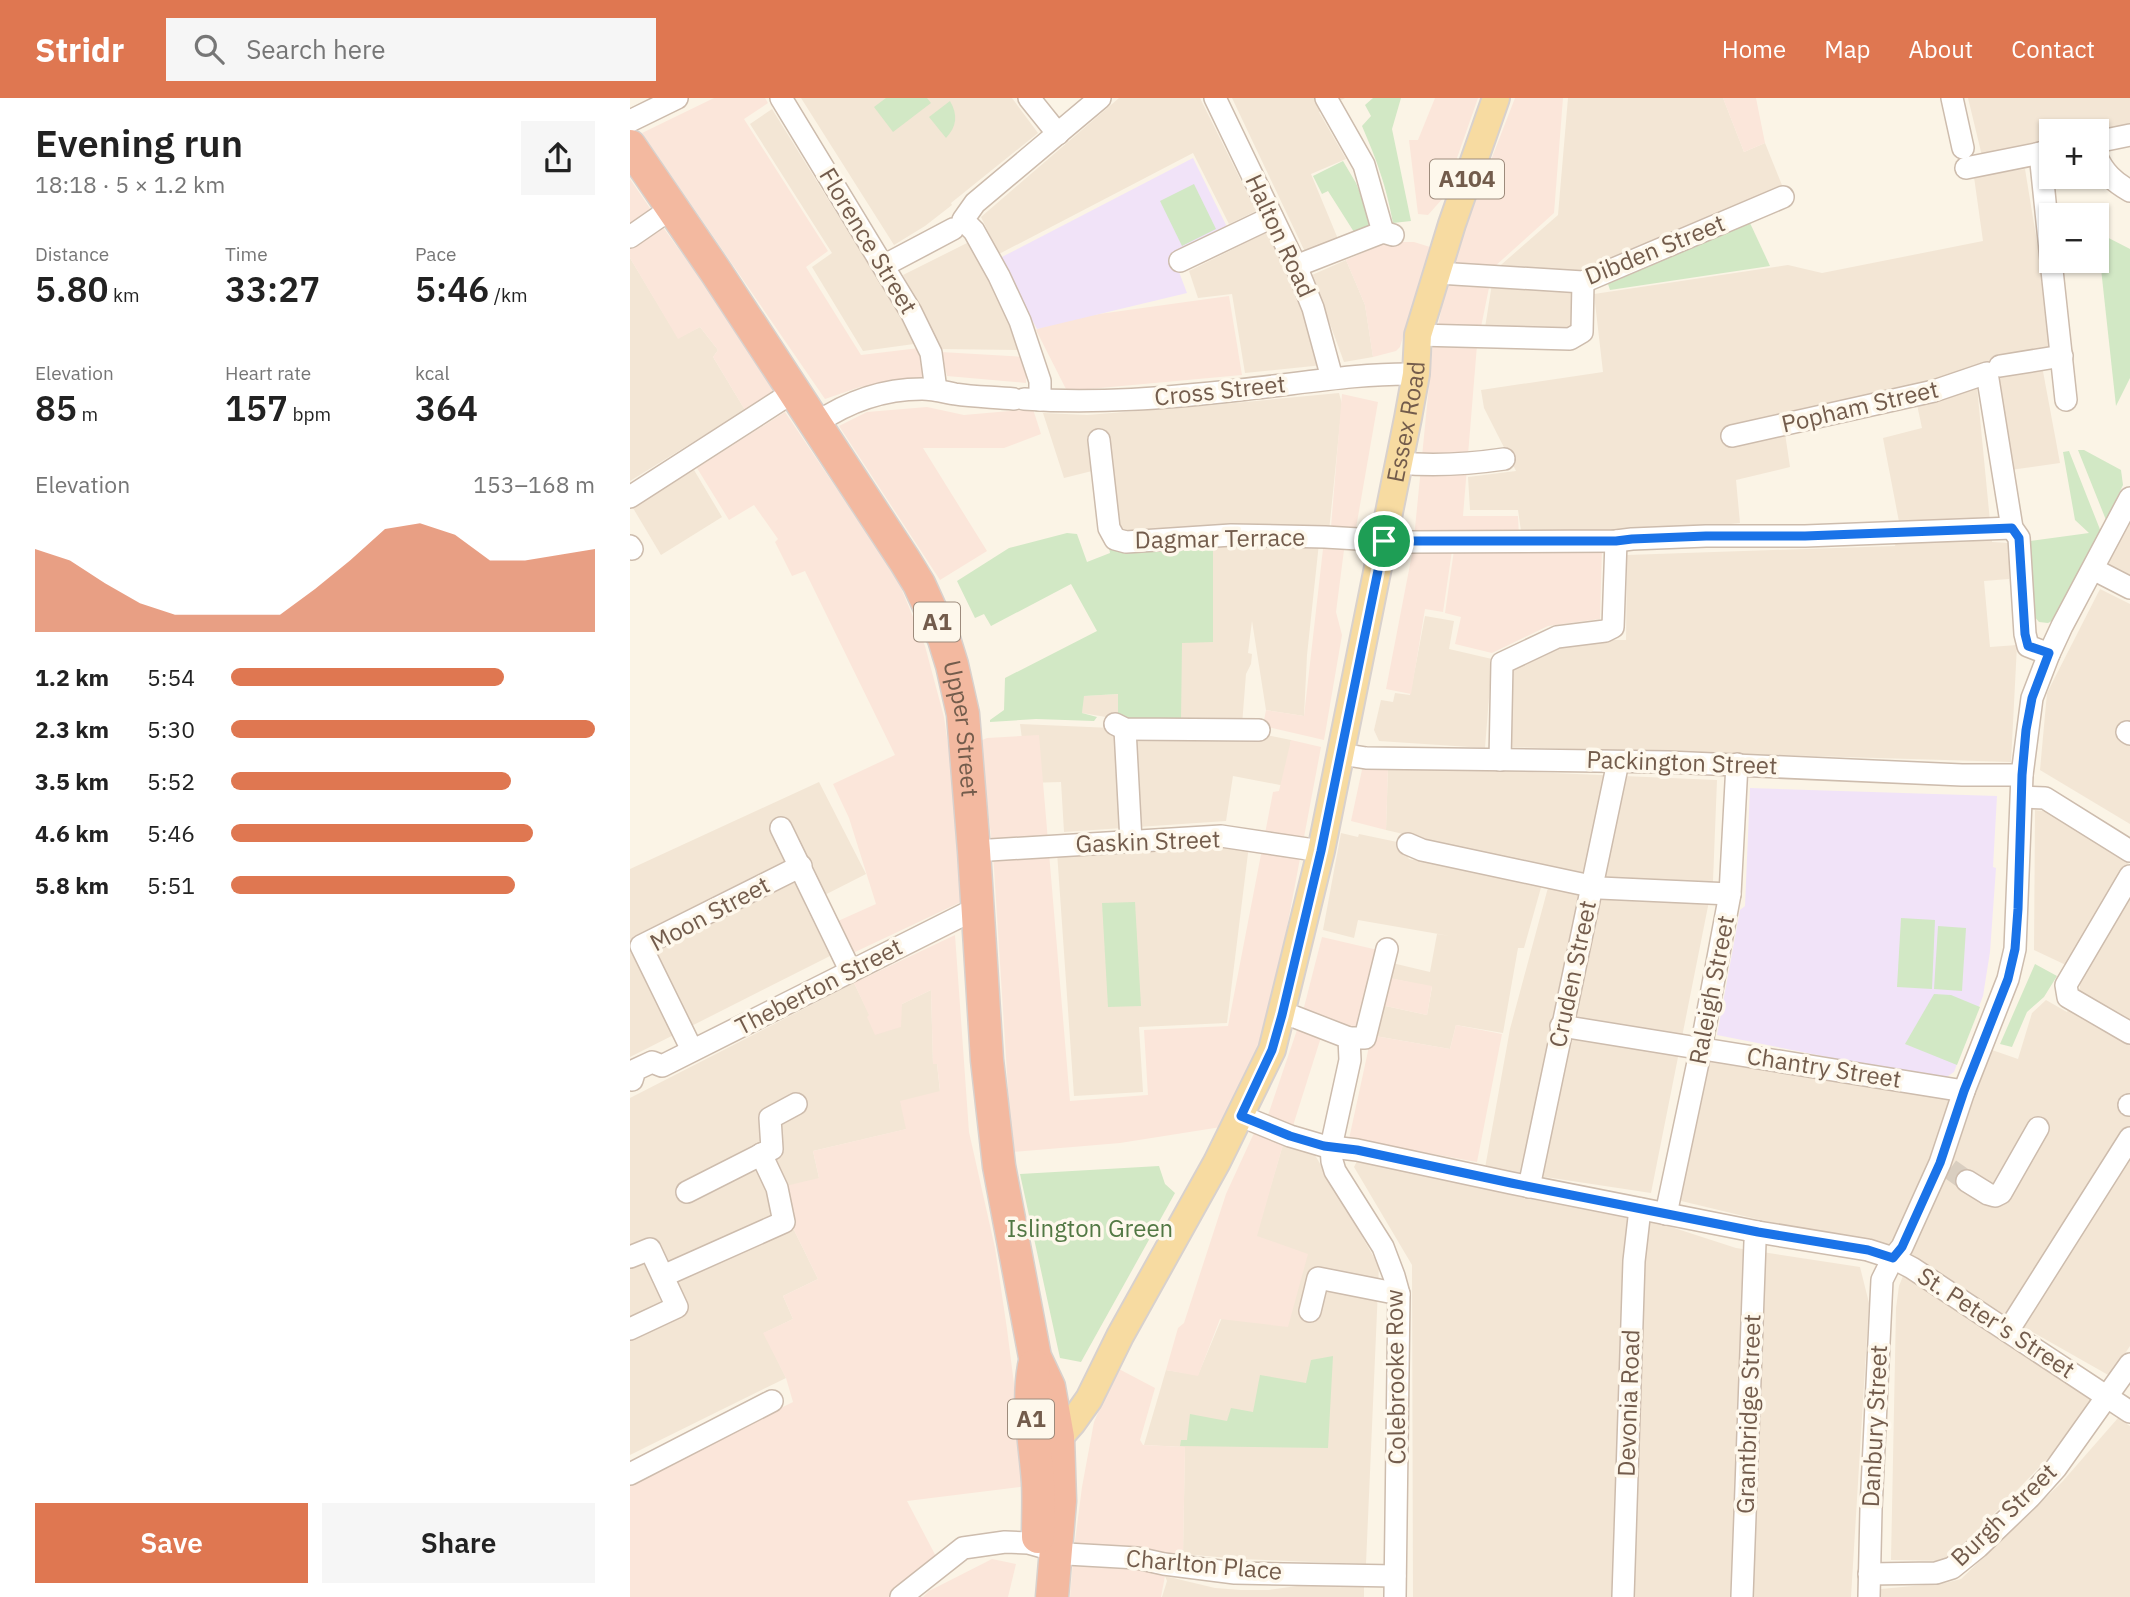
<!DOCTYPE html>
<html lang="en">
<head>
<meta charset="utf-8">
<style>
  :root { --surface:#fff; --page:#f6f6f6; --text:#222; --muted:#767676; --accent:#df7751 }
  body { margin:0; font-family:"IBM Plex Sans",sans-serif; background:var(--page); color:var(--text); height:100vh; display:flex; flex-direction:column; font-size:26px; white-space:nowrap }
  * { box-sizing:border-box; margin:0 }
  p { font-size:23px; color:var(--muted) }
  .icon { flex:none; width:38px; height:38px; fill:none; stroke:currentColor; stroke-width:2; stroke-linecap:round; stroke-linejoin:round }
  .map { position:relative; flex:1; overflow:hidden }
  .panel { display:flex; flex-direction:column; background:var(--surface); width:630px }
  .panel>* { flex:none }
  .controls { position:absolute; left:1409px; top:21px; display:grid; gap:14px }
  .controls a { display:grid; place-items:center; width:70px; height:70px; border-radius:0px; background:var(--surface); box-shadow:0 2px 5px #0004; font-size:35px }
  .pin { position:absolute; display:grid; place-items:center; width:60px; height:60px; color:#fff; margin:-30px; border:4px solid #fff; border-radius:50%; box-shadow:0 2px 7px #0007 }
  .round { display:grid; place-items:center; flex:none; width:74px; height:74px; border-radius:0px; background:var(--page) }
  .summary { display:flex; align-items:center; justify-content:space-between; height:119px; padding:0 35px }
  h1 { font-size:38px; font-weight:600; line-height:52px }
  .metrics { display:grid; grid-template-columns:repeat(3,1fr); gap:10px; height:119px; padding:7px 35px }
  .metrics div { display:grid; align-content:center }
  .metrics b { font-size:35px; font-weight:600 }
  .metrics small { font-size:19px; font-weight:400 }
  .metrics p { font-size:19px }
  .chart { height:196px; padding:14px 35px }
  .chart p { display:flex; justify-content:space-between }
  .chart svg { width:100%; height:126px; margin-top:7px; fill:var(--accent); opacity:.7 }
  .cta { display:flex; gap:14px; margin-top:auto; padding:14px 35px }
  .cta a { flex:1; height:80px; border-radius:0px; background:var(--accent); color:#fff; font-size:28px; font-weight:600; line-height:80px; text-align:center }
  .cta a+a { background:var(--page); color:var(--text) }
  ul { padding:0 35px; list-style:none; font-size:23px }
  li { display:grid; grid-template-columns:112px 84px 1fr; align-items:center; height:52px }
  li i { height:18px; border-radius:9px; background:var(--accent) }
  header { display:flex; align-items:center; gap:42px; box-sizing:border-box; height:98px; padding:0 35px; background:var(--accent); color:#fff }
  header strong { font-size:33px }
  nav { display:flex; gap:38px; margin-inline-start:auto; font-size:24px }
  .search { width:490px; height:63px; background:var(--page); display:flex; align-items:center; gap:18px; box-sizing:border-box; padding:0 24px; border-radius:0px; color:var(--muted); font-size:26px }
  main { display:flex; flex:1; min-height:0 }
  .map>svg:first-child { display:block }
  .residential { fill:#f3e6d5 }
  .commercial { fill:#fbe6da }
  .education { fill:#f1e3f8 }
  .green { fill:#d2e8c5 }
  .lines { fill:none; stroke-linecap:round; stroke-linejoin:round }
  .minor-tunnel { stroke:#d9cec0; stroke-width:21; stroke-dasharray:21 10; stroke-linecap:butt }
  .minor-casing { stroke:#cdbcad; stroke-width:24 }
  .major-casing { stroke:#d8d1cd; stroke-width:30 }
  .highway-casing { stroke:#d8d1cd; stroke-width:35 }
  .minor { stroke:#fff; stroke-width:21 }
  .major { stroke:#f7dba1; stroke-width:26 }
  .highway { stroke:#f3b9a0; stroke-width:32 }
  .route-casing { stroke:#fff; stroke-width:14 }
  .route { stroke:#1a73e8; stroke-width:9 }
  .labels { text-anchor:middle; stroke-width:7; stroke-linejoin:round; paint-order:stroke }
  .shield { fill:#fef8ec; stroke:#9d8b7c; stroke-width:2 }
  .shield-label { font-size:23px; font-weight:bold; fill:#735c4c }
  .street-label { font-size:24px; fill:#735c4c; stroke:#fef8ec }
  .park-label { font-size:24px; fill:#527844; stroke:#fef8ec }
</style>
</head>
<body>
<header>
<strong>Stridr</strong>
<div class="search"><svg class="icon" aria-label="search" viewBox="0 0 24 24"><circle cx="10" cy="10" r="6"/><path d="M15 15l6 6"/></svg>Search here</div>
<nav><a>Home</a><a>Map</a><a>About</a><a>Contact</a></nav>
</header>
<main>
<section class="panel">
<div class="summary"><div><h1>Evening run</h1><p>18:18 · 5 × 1.2 km</p></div><a class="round"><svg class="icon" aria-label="share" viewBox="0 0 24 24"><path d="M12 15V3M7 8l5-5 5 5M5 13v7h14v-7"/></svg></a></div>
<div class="metrics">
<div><p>Distance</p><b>5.80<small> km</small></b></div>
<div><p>Time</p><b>33:27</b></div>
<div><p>Pace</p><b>5:46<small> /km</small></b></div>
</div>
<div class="metrics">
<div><p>Elevation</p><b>85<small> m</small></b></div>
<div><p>Heart rate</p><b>157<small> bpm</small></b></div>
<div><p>kcal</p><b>364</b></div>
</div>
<div class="chart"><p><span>Elevation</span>153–168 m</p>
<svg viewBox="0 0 160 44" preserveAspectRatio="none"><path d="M0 44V15L10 19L20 27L30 34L40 38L50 38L60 38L70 38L80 29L90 19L100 8L110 6L120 10L130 19L140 19L150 17L160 15V44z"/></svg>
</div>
<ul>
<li><b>1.2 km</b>5:54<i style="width:75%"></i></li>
<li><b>2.3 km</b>5:30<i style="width:100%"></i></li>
<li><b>3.5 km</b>5:52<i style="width:77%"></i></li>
<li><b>4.6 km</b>5:46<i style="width:83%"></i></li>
<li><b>5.8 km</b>5:51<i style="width:78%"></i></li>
</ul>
<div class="cta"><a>Save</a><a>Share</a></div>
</section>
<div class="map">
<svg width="1500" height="1499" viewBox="0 0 1500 1499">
  <rect width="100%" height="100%" fill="#fbf4e6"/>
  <g class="residential">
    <polygon points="171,0 382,0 408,35 321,105 322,107 295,128 264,147"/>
    <polygon points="489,0 570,0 626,113 599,126 563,55 369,156 351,119"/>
    <polygon points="602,0 715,0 689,14 716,61 681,76 708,141 676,156"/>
    <polygon points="938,0 1093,0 1114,54 1135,45 1158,102 951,190 951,233 854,236 864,173 928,117"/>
    <polygon points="1338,0 1500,0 1500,27 1466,33 1421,33 1421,44 1352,58"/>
    <polygon points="142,11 266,211 284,246 233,253 182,169 202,155 120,26"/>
    <polygon points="1395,71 1424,248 1340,277 1152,315 1160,369 1106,382 1110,425 983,439 892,440 888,412 840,412 838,379 886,373 854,310 851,292 973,274 964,196 1158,167 1192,175 1353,143 1344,79"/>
    <polygon points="638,134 678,207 693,267 615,275 602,196 568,200 559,173"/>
    <polygon points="343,142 392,252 309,251 273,177"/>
    <polygon points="0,160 48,240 70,229 88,252 83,259 115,312 0,383"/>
    <polygon points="716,162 735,207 743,259 714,264 682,177"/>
    <polygon points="1392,268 1412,268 1430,365 1380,372 1367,279"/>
    <polygon points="1347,289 1362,444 1379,445 1379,481 1354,483 1360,549 1387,547 1381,664 876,649 879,563 950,542 996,542 997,457 1265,448 1270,429 1253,340 1292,330 1286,302"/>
    <polygon points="709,295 712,306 699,433 501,439 484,428 478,369 434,380 413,315 457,317 583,307"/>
    <polygon points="64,372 92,419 31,457 3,410"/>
    <polygon points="1500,417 1500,486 1472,466"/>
    <polygon points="583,443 689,445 677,557 674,618 636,612 622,523 618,555 622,556 621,566 616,576 612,627 621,634 661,642 655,688 603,678 596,723 434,734 431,684 398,685 390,626 482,630 550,541"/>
    <polygon points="1470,491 1500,506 1500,726 1410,672 1417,595"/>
    <polygon points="795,518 824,523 819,551 862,561 855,650 749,643 744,632 751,602 763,604 765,595 780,597"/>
    <polygon points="489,596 488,621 452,615 453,598"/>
    <polygon points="758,668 1087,682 1083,783 1021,1095 855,1070 880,931 923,771 756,732"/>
    <polygon points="189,684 236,776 175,807 200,858 0,959 0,771"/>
    <polygon points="1405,712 1420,714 1500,763 1438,868 1404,852"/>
    <polygon points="711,735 728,739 729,736 772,745 771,748 779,761 912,786 894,850 888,850 873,935 826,927 820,951 745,938 751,907 797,917 802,889 754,879 758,864 800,874 807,836 820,838 728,822 724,840 693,832"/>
    <polygon points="620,739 597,925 509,929 513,994 444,998 427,754"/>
    <polygon points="1500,797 1500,1248 1480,1278 1272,1160 1274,1151 1362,952 1388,961 1402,915 1416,902 1437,914 1450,890 1450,883"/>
    <polygon points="224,885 240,918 272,906 301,892 303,965 307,966 310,994 277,1031 183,1053 189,1080 154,1124 164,1132 188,1181 153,1198 163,1221 134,1235 156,1280 0,1357 0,1000"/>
    <polygon points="1079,954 1322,995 1326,1005 1260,1156 1242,1149 1047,1102"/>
    <polygon points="654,1043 685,1057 749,1168 736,1466 610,1461 553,1456 555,1349 514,1347 536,1272 568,1277 626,1138"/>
    <polygon points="729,1059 998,1115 1106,1150 1230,1169 1239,1205 1221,1499 783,1499 782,1167 724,1069"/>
    <polygon points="1273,1178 1300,1189 1462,1302 1429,1349 1329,1452 1317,1463 1261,1462 1266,1210 1269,1188"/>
    <polygon points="1488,1320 1500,1328 1500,1499 1251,1499 1251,1491 1315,1485 1331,1481 1432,1384"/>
    <polygon points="535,1478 585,1490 611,1492 639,1492 674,1487 699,1479 734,1479 734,1499 532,1499 537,1483"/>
  </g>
  <g class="commercial">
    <polygon points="84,0 135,0 138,5 114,21 198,153 176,169 231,257 289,250 294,279 230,289 195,301 12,35"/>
    <polygon points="805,0 848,0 813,100 798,117 788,116 779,42 788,42"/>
    <polygon points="885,0 933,0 924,115 863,170 850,234 807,233 820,168"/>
    <polygon points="1093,0 1126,0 1135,45 1114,54"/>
    <polygon points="0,81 35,132 124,255 144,295 115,312 83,259 88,252 70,229 48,241 0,160"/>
    <polygon points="758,144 784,144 800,149 770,249 766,253 743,259 735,207 716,162"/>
    <polygon points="599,198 612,277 437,293 406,232 426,222"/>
    <polygon points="803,246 847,247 833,418 888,418 889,439 824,439 813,514 795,511 781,596 756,591 783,451"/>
    <polygon points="311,254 396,259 396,285 317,278"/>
    <polygon points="712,296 748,304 726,430 701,429"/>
    <polygon points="297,309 334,317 403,311 411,336 374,350 293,350 357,453 310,482 209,328 237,314"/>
    <polygon points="155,314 267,480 295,548 314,619 327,708 333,803 223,855 208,823 246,806 219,720 203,686 265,657 175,473 162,478 145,444 148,441 124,407 99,422 67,370"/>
    <polygon points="972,450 970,521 918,528 862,555 825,546 831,519 815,515 824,452"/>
    <polygon points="693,451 714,452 706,514 712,537 694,642 633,628 636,612 674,618"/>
    <polygon points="409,637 440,1003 518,997 514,932 598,928 643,694 649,693 661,642 691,649 639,925 591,1029 490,1045 382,1054 363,755 350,643 357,640"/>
    <polygon points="733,667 758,668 756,732 721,723"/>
    <polygon points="325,837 339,1034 365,1150 377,1231 397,1388 277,1403 310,1466 275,1491 258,1499 0,1499 0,1384 163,1304 156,1280 133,1235 163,1221 153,1198 188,1181 164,1132 154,1124 147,1090 189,1080 183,1053 276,1031 270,1003 310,993 307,966 303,966 301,892 272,906 271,929 245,937 237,919 239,917 224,885"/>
    <polygon points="692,839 752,853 734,934 672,917"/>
    <polygon points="754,879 802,888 797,917 751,907 745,938 820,951 826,927 872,936 847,1064 719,1041"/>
    <polygon points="668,929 692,936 661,1034 636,1023"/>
    <polygon points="624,1035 654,1043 627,1138 678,1156 658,1229 590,1221 568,1278 536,1272 548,1230 554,1225 596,1096"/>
    <polygon points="487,1270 525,1290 510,1342 513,1347 555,1349 553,1456 444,1451 452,1389 464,1324"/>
    <polygon points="362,1461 386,1466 378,1499 293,1499 299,1493"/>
    <polygon points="443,1462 510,1470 535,1478 531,1499 440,1499"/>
  </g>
  <g class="education">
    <polygon points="563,60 598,131 543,158 557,195 407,231 368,161"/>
    <polygon points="1120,690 1367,698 1363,769 1366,770 1360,854 1353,898 1324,974 1315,980 1253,970 1087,937 1110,812 1115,808"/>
  </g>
  <g class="green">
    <polygon points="256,0 297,0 301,5 263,34 244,9"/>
    <path d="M743,0H771L762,31L781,123L763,125C756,87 747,63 732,28L741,18L735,7Z"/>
    <path d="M320,3C328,17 327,28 316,40L299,19Z"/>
    <polygon points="713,63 726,85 741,123 741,127 724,134 698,93 692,96 683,78"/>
    <polygon points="564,86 586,131 552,148 530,103"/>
    <polygon points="1120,125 1140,168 980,192 978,186"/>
    <polygon points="1467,134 1500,151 1500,280 1486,308"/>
    <polygon points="1448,352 1454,352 1491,372 1493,387 1476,422"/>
    <polygon points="1439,353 1471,434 1426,521 1418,525 1409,524 1404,518 1400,443 1459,435 1445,422 1433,354"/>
    <polygon points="437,435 447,436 457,464 480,455 479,450 583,443 583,544 552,545 551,622 488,621 488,596 454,598 452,615 467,619 464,623 406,621 360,624 360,622 374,612 375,580 467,533 441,486 361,528 354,516 345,520 327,483 379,450"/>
    <polygon points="505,804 511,908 478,909 472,805"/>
    <polygon points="1271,820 1305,822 1302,891 1267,889"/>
    <polygon points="1308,828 1336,830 1332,893 1304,891"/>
    <polygon points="1405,866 1427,878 1414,899 1397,914 1382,949 1370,946"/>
    <polygon points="1304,896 1321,897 1350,909 1327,967 1275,946"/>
    <polygon points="529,1068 535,1086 545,1095 451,1264 430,1260 390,1076"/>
    <polygon points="703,1258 698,1350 550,1348 551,1342 557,1342 560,1316 597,1323 601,1310 623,1314 630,1277 676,1285 681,1262"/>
  </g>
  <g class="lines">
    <polyline class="minor-tunnel" points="1320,1071 1337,1083"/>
    <g class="minor-casing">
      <g id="minor">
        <polyline points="151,0 281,214 301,255 306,292"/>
        <polyline points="399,0 428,36"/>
        <polyline points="585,0 666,168 683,210 702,280"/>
        <polyline points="696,0 734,67 753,134"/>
        <polyline points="1322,0 1333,50"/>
        <polyline points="0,23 47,0"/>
        <polyline points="1466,44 1500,37"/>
        <polyline points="1410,55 1421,162"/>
        <path d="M1466,57C1474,75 1484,84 1500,93"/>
        <polyline points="1336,70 1421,53"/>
        <polyline points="0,139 42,110"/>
        <polyline points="550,163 642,119"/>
        <polyline points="1421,163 1436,302"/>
        <polyline points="255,167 323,131"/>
        <polyline points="666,168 753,134 763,137"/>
        <polyline points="808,175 953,184 1153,99"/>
        <polyline points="788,237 940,241 952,234 953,184"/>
        <polyline points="1370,268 1432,258"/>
        <path d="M394,301C467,306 537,300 609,292C668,286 726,275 786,276"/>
        <polyline points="410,302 410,283 390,223 369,178 344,133 333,122 345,105 470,0"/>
        <path d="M185,326C217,304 253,291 292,291C303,291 314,294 325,296C344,299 364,299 384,301"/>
        <polyline points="1102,338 1304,293 1357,275 1382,430 1389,440 1395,536 1398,548 1419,556"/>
        <polyline points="469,342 479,430 485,441 496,444 601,437 695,439 778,444 986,443 1002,441 1076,438 1175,438 1382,430"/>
        <path d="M769,365C803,368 840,366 874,361"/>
        <polyline points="0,399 163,294"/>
        <polyline points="0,448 2,451"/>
        <polyline points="1463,471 1500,490"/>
        <polyline points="485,626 495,631 629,632"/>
        <polyline points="495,631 501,743"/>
        <polyline points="1497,634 1500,636"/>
        <polyline points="711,656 736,660 1038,664 1332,677 1392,677"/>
        <polyline points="870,662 872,565 927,539 975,533 983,529 986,443"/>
        <polyline points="1392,699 1415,700 1500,753"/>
        <polyline points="151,730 220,872"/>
        <polyline points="778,746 792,752 970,790 1100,796"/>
        <polyline points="344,753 591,738 691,753"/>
        <polyline points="1500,778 1436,887 1438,899 1500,935"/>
        <polyline points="652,917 665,919 719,940 720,962 701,1049 702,1063 705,1073 753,1149 764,1178 769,1196 765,1499"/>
        <polyline points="931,928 1334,993"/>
        <polyline points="719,940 735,940 757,851"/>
        <polyline points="62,952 11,848 171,768"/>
        <polyline points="2,982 5,972 22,964 32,968 347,810"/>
        <polyline points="1499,1007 1500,1007"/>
        <polyline points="611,1018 660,1038 694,1048 727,1052 881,1085 1128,1134 1238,1152 1263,1160 1282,1170 1500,1314"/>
        <polyline points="1337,1083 1358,1096 1365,1098 1371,1095 1408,1030"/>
        <polyline points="899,1089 988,664"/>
        <polyline points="57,1094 142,1051 140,1020 166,1006"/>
        <polyline points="1036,1116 1071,950 1100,796 1107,666"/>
        <polyline points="0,1159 20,1151 47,1209 0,1231"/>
        <polyline points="33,1178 154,1124 147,1090 131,1056"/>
        <polyline points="680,1213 688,1180 769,1196"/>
        <polyline points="1378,1233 1500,1040"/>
        <polyline points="0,1376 142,1303"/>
        <polyline points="1239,1476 1306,1475 1322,1470 1348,1449 1400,1399 1426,1370 1500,1266"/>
        <polyline points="271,1499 333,1450 375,1444 398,1445 437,1456 507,1460 534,1466 605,1475 765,1478"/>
        <polyline points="993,1499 1004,1163 1010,1111"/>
        <polyline points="1112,1499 1125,1144 1128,1134"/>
        <polyline points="1239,1499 1241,1411 1252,1182 1263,1160 1272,1149 1310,1065 1334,993 1378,881 1385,851 1392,677 1402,600 1419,556 1432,528 1500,400"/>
      </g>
    </g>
    <g class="major-casing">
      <g id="major">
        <path id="s1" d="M419,1351L442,1325L459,1301L490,1238L587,1064L642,952L691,753L778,320L786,276L788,237L822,126L866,0"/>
      </g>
    </g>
    <g class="highway-casing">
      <g id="highway">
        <path id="s2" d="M0,48L86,174L275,463L289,486L314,541L322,567L333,616L344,753L357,962L369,1068L405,1259L419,1289L428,1339L430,1403L422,1499"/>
        <path d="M404,1268C397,1307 405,1344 408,1384C409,1402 408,1421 408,1439"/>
      </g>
    </g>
    <use href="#minor" class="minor"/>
    <use href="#major" class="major"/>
    <use href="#highway" class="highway"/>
  </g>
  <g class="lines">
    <g class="route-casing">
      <polygon id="route" points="1382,430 1389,440 1395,536 1398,548 1419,555 1402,600 1396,632 1392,677 1388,811 1385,851 1378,881 1334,993 1310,1065 1272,1149 1263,1160 1238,1152 1128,1134 881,1085 727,1052 694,1048 660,1038 611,1018 642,952 652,917 691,753 754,443 986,443 1002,441 1076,438 1175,438"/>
    </g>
    <use href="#route" class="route"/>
  </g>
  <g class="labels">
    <g class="shield">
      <rect x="800" y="61.5" width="74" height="39" rx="5"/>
      <rect x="284" y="504.5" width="46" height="39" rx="5"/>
      <rect x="378" y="1301.5" width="46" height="39" rx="5"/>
    </g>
    <g class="shield-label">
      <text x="837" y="89">A104</text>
      <text x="307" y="532">A1</text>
      <text x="401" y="1329">A1</text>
    </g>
    <g class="street-label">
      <text transform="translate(650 138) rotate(65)" y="8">Halton Road</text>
      <text transform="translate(238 143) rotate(59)" y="8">Florence Street</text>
      <text transform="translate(1025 152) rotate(-22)" y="8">Dibden Street</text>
      <text transform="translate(590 293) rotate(-6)" y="8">Cross Street</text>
      <text transform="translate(1230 309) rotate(-13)" y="8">Popham Street</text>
      <text dy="8" stroke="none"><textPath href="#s1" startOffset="1101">Essex Road</textPath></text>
      <text transform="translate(590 441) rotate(-1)" y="8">Dagmar Terrace</text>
      <text dy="8" stroke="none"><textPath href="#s2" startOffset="677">Upper Street</textPath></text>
      <text transform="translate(1052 665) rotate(2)" y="8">Packington Street</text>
      <text transform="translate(518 744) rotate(-2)" y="8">Gaskin Street</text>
      <text transform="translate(80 816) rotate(-28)" y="8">Moon Street</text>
      <text transform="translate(943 876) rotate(-78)" y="8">Cruden Street</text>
      <text transform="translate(189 889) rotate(-27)" y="8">Theberton Street</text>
      <text transform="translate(1082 892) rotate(-79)" y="8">Raleigh Street</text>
      <text transform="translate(1194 970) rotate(9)" y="8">Chantry Street</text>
      <text transform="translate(1366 1225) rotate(33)" y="8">St. Peter's Street</text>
      <text transform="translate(766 1279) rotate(-91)" y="8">Colebrooke Row</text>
      <text transform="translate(999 1305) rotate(-88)" y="8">Devonia Road</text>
      <text transform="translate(1119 1316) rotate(-88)" y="8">Grantbridge Street</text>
      <text transform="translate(1245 1328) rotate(-87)" y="8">Danbury Street</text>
      <text transform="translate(1374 1417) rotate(-44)" y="8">Burgh Street</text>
      <text transform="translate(574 1467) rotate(5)" y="8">Charlton Place</text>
    </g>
    <g class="park-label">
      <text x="460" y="1139">Islington Green</text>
    </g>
  </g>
</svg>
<div class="controls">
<a>+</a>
<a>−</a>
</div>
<div class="pin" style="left:754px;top:443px;background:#1e9e55"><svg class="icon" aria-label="arrive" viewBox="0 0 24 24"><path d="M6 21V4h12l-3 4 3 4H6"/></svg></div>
</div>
</main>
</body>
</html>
